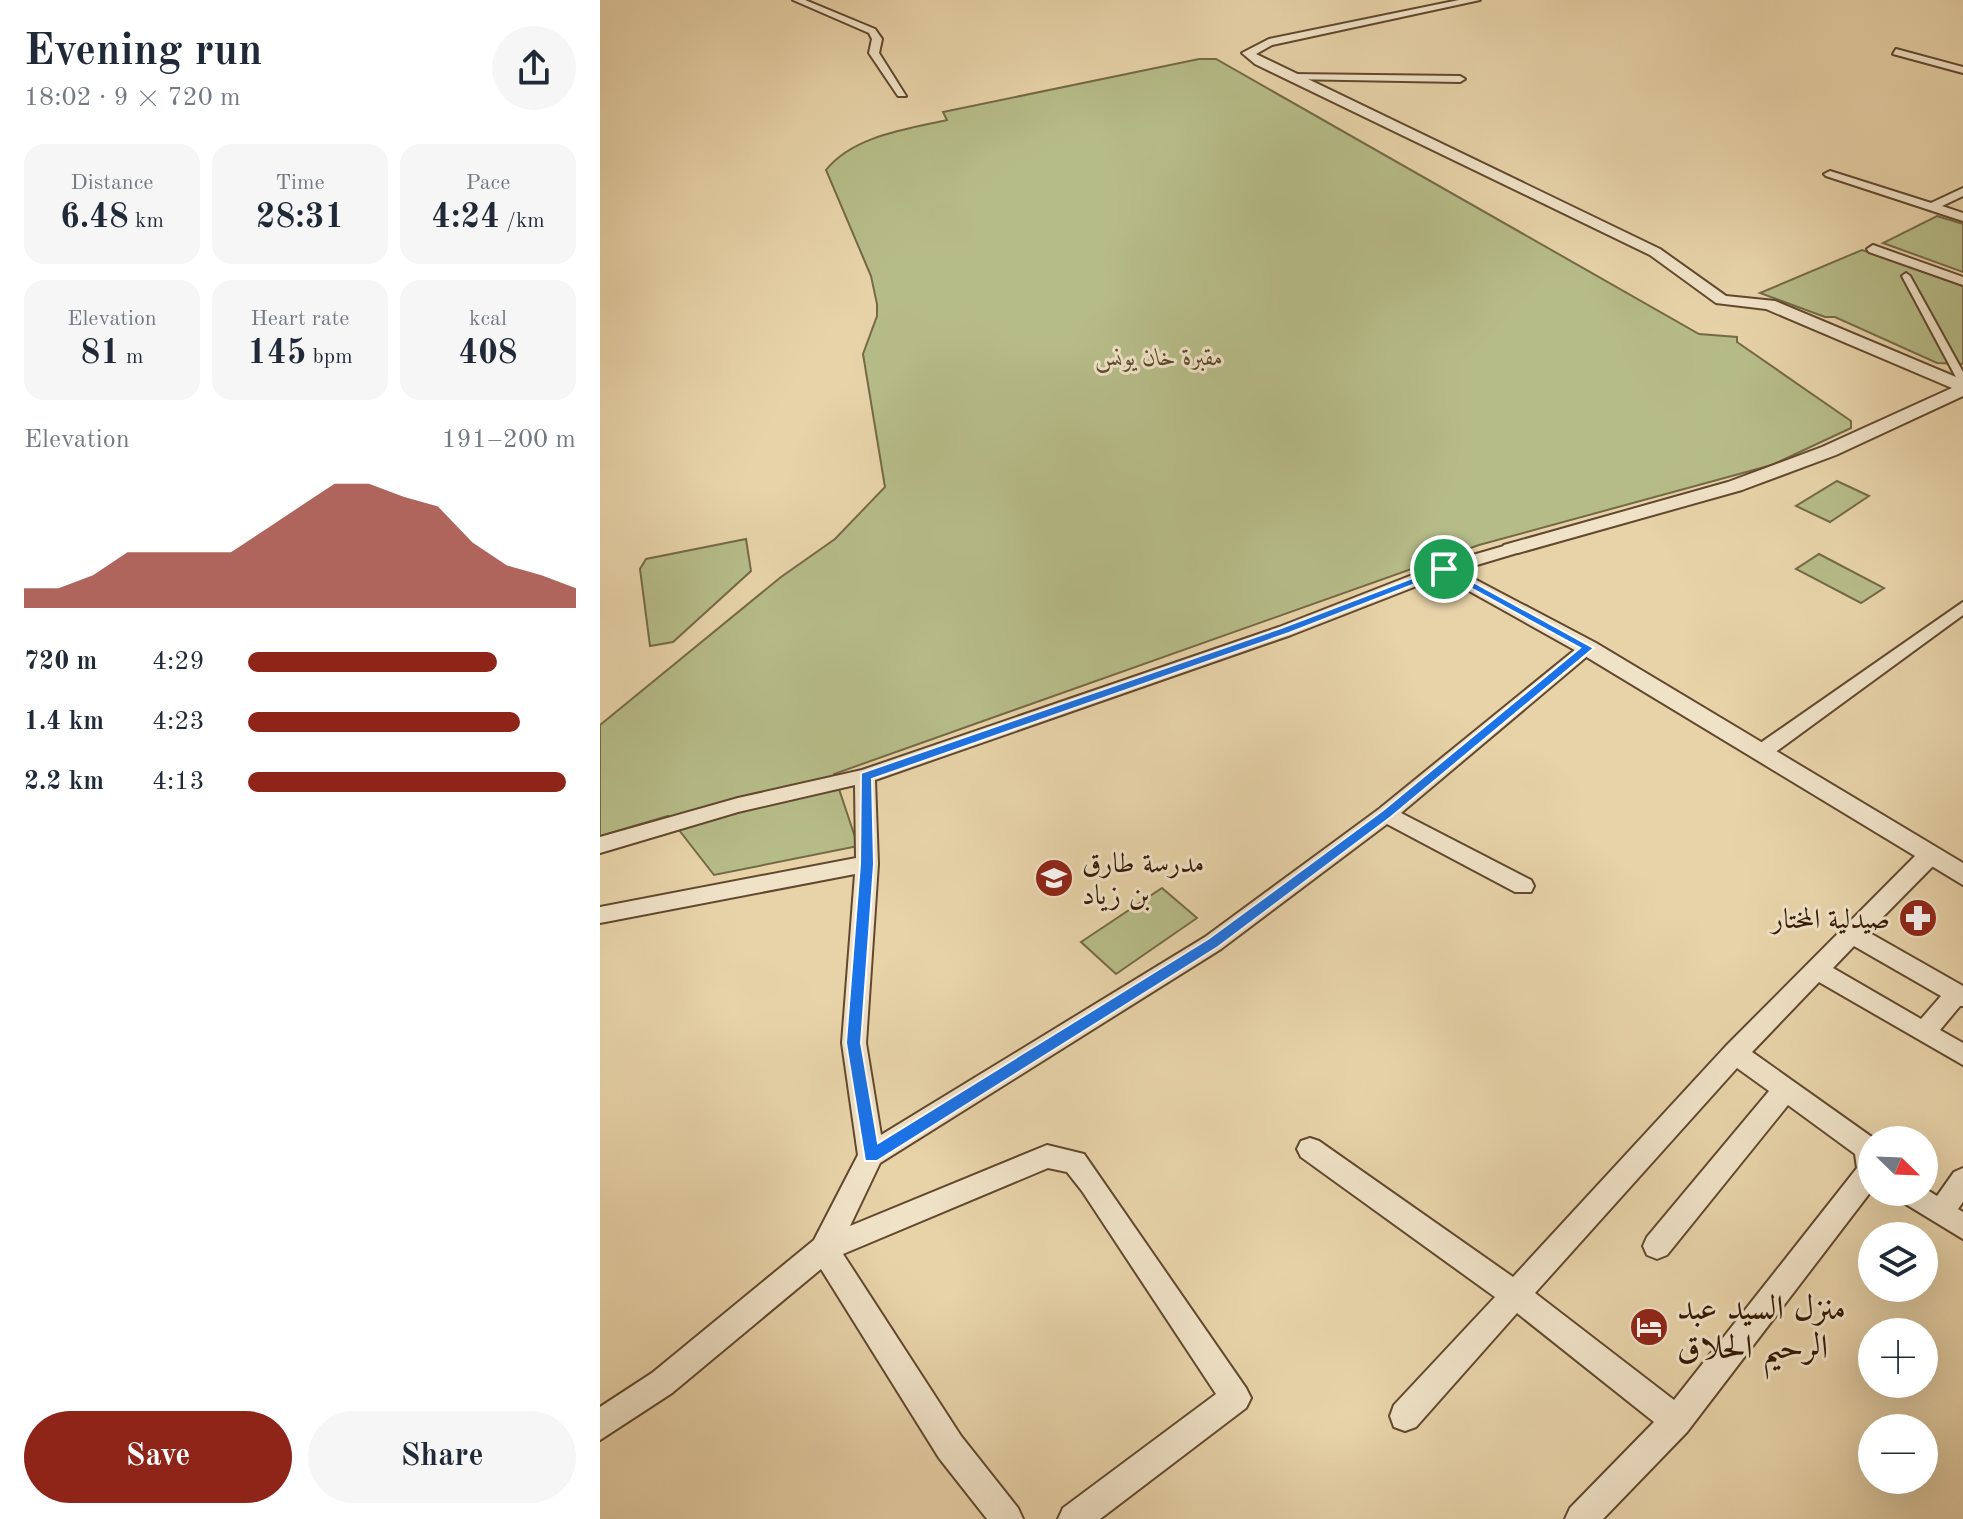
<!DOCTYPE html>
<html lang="en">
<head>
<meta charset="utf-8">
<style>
  :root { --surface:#fff; --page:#f6f6f7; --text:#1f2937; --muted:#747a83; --accent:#8f2418 }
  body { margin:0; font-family:"Old Standard TT",Amiri,serif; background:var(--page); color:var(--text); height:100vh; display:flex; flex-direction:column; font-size:30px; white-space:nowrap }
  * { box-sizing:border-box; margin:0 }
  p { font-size:26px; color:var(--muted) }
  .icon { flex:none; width:44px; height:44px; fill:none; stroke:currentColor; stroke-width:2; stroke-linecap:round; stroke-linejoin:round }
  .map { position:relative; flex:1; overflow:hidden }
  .details { display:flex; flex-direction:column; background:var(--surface); width:600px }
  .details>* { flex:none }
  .needle { width:52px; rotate:113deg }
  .controls { position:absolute; left:1258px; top:1126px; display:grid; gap:16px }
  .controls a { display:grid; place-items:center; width:80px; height:80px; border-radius:50%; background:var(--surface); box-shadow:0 8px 32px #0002; font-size:40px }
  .pin { position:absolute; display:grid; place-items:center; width:68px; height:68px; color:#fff; margin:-34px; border:4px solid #fff; border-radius:50%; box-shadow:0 2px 8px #0007 }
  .round { display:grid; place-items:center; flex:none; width:84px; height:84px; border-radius:42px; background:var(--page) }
  .summary { display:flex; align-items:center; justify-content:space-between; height:136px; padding:0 24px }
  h1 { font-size:44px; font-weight:700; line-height:60px }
  .figures { display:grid; grid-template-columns:repeat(3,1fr); gap:12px; height:136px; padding:8px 24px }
  .figures div { display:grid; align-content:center; border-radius:20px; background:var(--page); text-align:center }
  .figures b { font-size:34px; font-weight:700 }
  .figures small { font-size:22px; font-weight:400 }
  .figures p { font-size:22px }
  .chart { height:224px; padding:16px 24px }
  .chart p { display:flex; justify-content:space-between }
  .chart svg { width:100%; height:144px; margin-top:8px; fill:var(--accent); opacity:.7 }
  .cta { display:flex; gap:16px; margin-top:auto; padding:16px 24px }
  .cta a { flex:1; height:92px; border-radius:48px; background:var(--accent); color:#fff; font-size:32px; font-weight:700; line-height:92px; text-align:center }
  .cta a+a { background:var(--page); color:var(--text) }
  ul { padding:0 24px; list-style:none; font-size:26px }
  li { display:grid; grid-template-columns:128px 96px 1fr; align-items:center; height:60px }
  li i { height:20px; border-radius:10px; background:var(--accent) }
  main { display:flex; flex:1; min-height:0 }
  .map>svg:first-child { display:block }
  .green { fill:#b6bc88; stroke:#756a46; stroke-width:2 }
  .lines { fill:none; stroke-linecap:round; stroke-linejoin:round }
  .pedestrian-casing { stroke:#61482e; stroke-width:4 }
  .minor-casing { stroke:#61482e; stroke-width:4 }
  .tertiary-casing { stroke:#61482e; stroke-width:4 }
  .pedestrian { fill:#f0e2c7; fill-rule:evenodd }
  .minor { fill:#f0e2c7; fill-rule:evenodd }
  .tertiary { fill:#f0e2c7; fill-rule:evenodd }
  .route { fill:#1a73e8; stroke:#fff; stroke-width:2; fill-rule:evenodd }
  .labels { text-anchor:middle; stroke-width:6; stroke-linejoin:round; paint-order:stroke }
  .far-park-label { font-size:24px; font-style:italic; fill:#5b4a2c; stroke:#f0e2c7 }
  .poi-label { font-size:28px; fill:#341905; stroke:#f0e2c7; text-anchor:start }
  .near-poi-label { font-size:34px; fill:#341905; stroke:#f0e2c7; text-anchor:start }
</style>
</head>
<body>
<main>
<section class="details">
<div class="summary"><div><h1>Evening run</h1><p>18:02 · 9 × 720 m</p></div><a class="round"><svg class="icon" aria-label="share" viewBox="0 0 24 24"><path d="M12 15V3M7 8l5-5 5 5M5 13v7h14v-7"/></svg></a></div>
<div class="figures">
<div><p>Distance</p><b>6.48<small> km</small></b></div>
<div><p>Time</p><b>28:31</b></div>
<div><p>Pace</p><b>4:24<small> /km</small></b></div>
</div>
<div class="figures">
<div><p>Elevation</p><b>81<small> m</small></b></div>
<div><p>Heart rate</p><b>145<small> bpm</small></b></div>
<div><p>kcal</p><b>408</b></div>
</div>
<div class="chart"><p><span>Elevation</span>191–200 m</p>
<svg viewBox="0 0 160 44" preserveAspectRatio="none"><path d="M0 44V38L10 38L20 34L30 27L40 27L50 27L60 27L70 20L80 13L90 6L100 6L110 10L120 13L130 24L140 31L150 34L160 38V44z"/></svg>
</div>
<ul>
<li><b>720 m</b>4:29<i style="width:76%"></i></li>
<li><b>1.4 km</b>4:23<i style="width:83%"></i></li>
<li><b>2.2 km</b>4:13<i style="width:97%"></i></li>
</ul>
<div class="cta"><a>Save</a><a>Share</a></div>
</section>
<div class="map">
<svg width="1363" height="1519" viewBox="0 0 1363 1519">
  <rect width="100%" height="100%" fill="#e8d3a9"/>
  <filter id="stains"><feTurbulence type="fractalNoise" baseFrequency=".0025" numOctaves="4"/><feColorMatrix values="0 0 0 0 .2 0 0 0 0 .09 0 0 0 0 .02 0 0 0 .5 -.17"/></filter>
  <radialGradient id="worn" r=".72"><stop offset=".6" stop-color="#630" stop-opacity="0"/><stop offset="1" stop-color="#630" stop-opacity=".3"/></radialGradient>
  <g class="green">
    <path d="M599,59H616L1099,334L1137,337V342L1251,421V428L1172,465L879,545L234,774L258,846L114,875L68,816L0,836V725L181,577L235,539L285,487L263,354L277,316V304L271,276L226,170C253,136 307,129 347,120L343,112Z"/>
    <polygon points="1337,216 1363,224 1363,272 1283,243"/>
    <polygon points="1262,250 1363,286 1363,364 1337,363 1235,317 1225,317 1160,293"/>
    <polygon points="1237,481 1269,496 1230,522 1196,506"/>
    <polygon points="146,539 151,571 73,642 50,646 40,569 46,559"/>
    <polygon points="1219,554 1284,588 1261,603 1196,569"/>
    <polygon points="562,888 597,918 516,974 481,942"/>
  </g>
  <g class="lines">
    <g class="pedestrian-casing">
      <polygon id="pedestrian" points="1306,273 1310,276 1363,372 1363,384 1358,381 1302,276"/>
    </g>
    <g class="minor-casing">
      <g id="minor">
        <polygon points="193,0 205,0 275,29 282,39 279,53 306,96 298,96 269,53 272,39 269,33"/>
        <polygon points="1296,49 1363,67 1363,73 1293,54"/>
        <polygon points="691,74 860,76 865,79 860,82 688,79"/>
        <polygon points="1230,171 1331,203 1363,188 1363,196 1342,206 1363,213 1363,221 1226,176 1224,174"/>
        <polygon points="1273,245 1363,277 1363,285 1269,252 1267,249"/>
        <polygon points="911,544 917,545 917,553 850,573 691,635 275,780 278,864 266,1043 281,1135 605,937 779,809 982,644 988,642 997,648 801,813 931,880 934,886 931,892 915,892 787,824 621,949 280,1163 250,1226 447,1145 484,1154 646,1388 651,1398 646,1408 500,1519 458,1519 463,1508 616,1394 482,1191 467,1172 448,1168 243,1254 361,1436 418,1508 423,1519 387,1519 339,1458 221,1269 72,1393 0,1440 0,1407 52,1373 214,1240 258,1155 242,1043 255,874 0,923 0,907 256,858 255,785 138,812 0,853 0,837 138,798 262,770 679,627 838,565"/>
        <polygon points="1363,602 1363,615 1170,756 1156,756 1153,751 1156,746"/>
        <path d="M1330,847L1338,849L1341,855L1338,861L1268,932L1363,986V1006H1360L1340,1030L1363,1043V1065L1219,982L1152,1052L1276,1140H1272V1190L1087,1432L1003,1519H965L970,1508L1054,1422L917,1313L816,1427L805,1431L794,1427L790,1416L794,1405L895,1297L701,1157L697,1149L701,1141L710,1138L719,1141L913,1277L1126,1046L1322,849ZM1254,946L1341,996L1321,1019L1233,968ZM1137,1068L1169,1091L1047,1237L1043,1246L1047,1255L1057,1259L1067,1255L1188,1105L1255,1154L1257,1168L1074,1400L935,1293Z"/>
        <polygon points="1363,1168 1363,1202 1358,1209 1363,1212 1363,1239 1299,1200 1295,1192 1324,1192 1324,1188 1337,1196 1354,1172"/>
      </g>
    </g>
    <g class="tertiary-casing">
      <g id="tertiary">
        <polygon points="859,0 880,0 672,45 656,54 1060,249 1126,296 1175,301 1363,380 1363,396 1236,455 1142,490 918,553 904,553 901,549 904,545 1128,482 1222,447 1352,388 1166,309 1116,303 1050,255 655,64 642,53 669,39"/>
        <polygon points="844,563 996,643 1363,863 1363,885 980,653 837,573 834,569 837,565"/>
      </g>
    </g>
    <use href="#pedestrian" class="pedestrian"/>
    <use href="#minor" class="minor"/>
    <use href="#tertiary" class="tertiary"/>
  </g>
  <path class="route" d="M844,566L994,648L791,817L618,947L277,1161H265L246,1043L260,864L261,773L681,628ZM843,573L980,648L782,811L608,939L278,1143L261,1043L274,864L272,779L689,633Z"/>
  <defs>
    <g id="school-disc" transform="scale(2)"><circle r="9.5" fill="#8f2418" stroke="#f0e2c7"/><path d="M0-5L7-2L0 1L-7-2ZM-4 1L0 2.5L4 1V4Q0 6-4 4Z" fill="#fff"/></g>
    <g id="pharmacy-disc" transform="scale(2)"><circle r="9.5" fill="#8f2418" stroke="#f0e2c7"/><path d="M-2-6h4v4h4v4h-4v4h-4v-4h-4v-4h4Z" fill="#fff"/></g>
    <g id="hotel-disc" transform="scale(2)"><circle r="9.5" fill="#8f2418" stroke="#f0e2c7"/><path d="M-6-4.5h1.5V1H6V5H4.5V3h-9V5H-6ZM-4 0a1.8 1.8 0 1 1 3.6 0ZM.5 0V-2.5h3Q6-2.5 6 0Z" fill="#fff"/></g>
  </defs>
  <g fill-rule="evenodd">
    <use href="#school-disc" x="454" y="878"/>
    <use href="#pharmacy-disc" x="1318" y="918"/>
    <use href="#hotel-disc" x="1049" y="1327"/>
  </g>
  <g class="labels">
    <g class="far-park-label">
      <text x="559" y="365">مقبرة خان يونس</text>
    </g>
    <g class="poi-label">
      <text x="482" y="872">مدرسة طارق<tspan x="482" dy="32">بن زياد</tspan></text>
      <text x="1290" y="928" text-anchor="end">صيدلية المختار</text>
    </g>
    <g class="near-poi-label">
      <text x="1077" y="1319">منزل السيد عبد<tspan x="1077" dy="39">الرحيم الحلاق</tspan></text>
    </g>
  </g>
  <rect width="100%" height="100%" filter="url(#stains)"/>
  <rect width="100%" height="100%" fill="url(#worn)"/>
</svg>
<div class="controls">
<a><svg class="needle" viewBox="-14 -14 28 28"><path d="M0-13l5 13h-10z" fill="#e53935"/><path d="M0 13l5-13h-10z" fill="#747a83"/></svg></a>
<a><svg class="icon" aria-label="layers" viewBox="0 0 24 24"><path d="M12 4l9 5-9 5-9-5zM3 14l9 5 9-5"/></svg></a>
<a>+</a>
<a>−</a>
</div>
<div class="pin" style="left:844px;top:569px;background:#1e9e55"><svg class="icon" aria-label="arrive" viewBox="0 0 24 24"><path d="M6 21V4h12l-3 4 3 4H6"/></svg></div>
</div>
</main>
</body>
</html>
